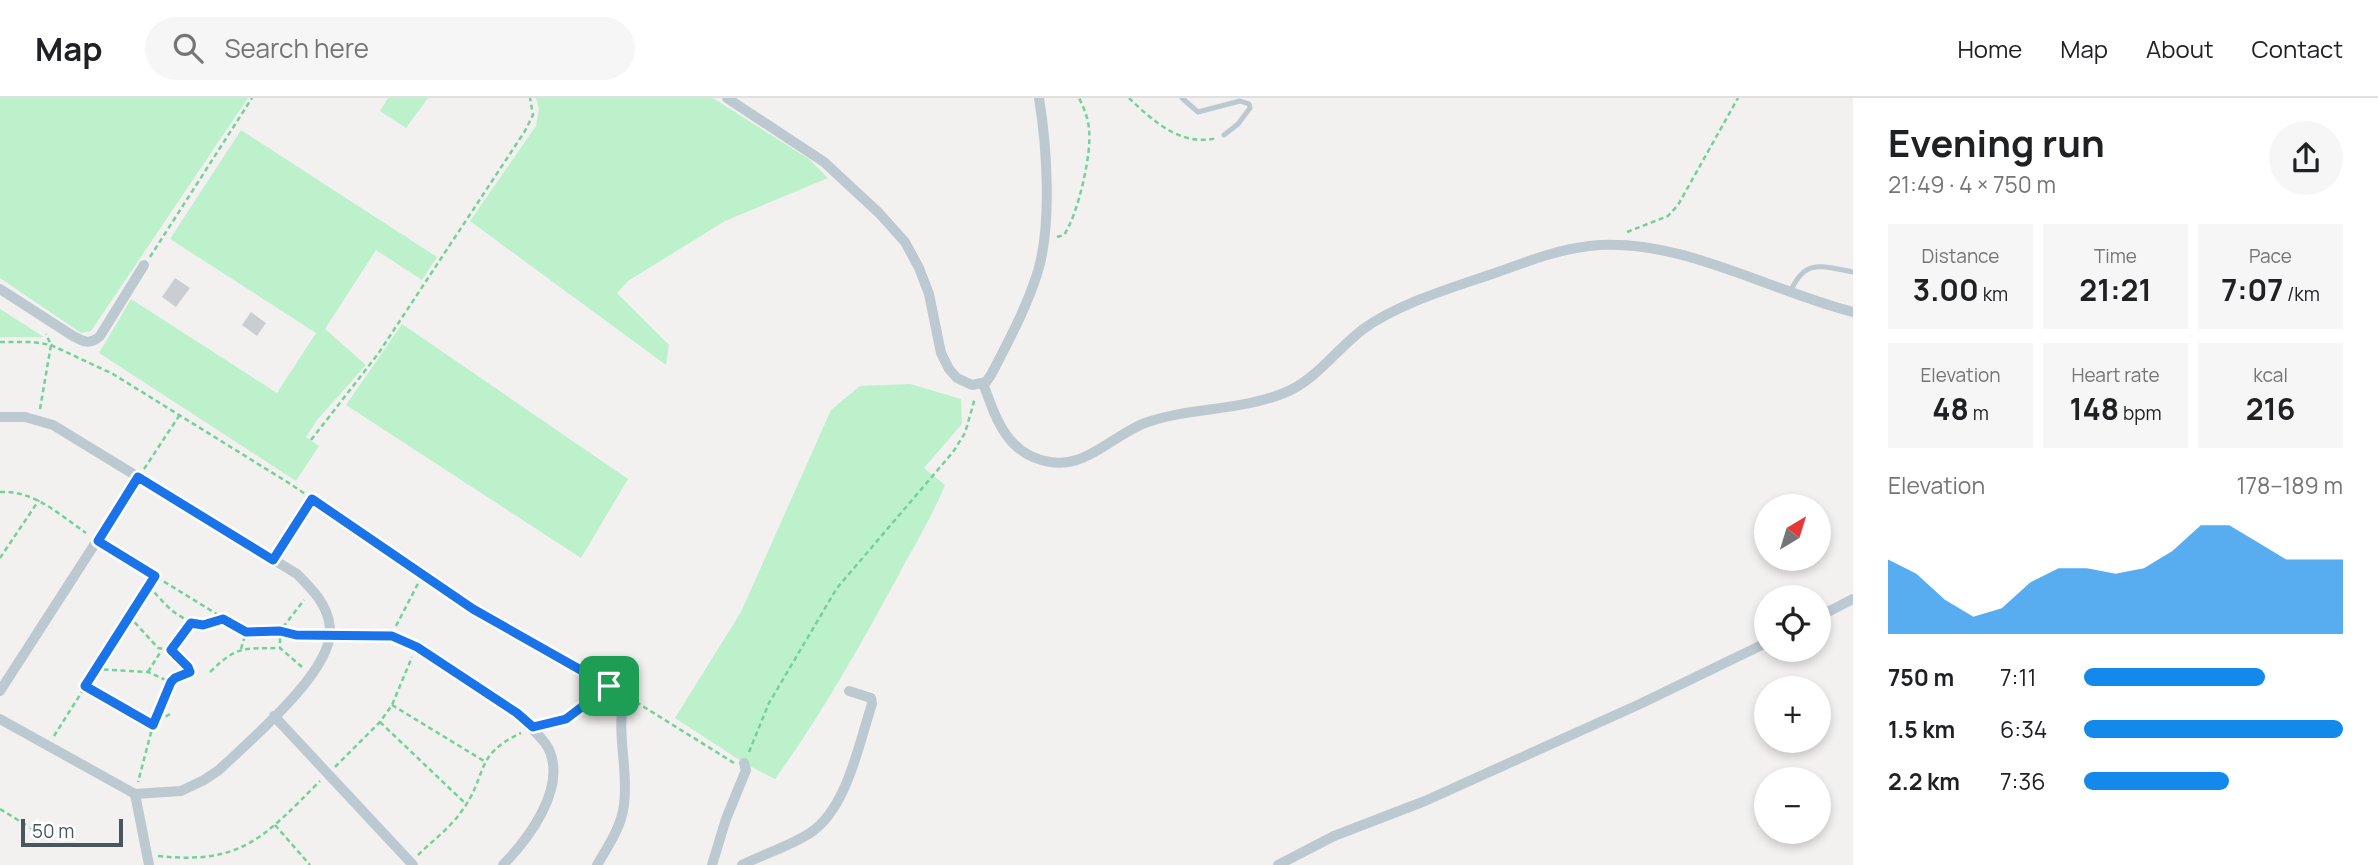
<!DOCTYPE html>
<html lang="en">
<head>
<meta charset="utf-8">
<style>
  :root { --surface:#fff; --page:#f6f6f6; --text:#202124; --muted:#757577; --line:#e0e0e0; --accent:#1289eb }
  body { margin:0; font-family:Manrope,sans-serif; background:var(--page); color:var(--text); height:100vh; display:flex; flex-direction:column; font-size:26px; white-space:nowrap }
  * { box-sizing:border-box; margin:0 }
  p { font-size:23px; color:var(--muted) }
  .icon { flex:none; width:38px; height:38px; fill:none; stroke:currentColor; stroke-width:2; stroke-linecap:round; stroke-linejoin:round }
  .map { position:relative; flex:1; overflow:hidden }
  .panel { display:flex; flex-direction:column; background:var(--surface); width:525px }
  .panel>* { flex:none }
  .needle { width:46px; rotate:38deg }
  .controls { position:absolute; left:1754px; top:396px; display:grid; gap:14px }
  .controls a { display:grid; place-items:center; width:77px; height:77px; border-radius:50%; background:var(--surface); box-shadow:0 4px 10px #0003; font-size:35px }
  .scale { position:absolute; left:21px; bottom:18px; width:102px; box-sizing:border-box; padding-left:7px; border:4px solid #47565f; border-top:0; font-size:19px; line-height:24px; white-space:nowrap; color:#47565f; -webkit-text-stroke:5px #fff; paint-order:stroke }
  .pin { position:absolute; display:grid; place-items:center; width:60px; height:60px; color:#fff; margin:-30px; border-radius:14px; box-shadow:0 4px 10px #0006 }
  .round { display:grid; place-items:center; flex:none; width:74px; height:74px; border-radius:37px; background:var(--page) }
  .overview { display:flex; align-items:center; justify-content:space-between; height:119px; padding:0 35px }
  h1 { font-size:38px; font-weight:700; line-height:52px }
  .figures { display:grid; grid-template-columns:repeat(3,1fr); gap:10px; height:119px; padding:7px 35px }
  .figures div { display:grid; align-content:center; border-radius:0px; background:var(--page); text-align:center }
  .figures b { font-size:30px; font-weight:700 }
  .figures small { font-size:19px; font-weight:400 }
  .figures p { font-size:19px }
  .chart { height:196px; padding:14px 35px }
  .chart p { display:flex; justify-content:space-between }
  .chart svg { width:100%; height:126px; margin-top:7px; fill:var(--accent); opacity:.7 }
  ul { padding:0 35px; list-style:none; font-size:23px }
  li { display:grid; grid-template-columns:112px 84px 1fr; align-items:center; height:52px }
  li i { height:18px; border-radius:9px; background:var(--accent) }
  header { display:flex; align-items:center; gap:42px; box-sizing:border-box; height:98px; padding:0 35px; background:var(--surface); border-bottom:2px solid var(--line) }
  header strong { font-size:33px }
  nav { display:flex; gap:38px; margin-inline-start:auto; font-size:24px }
  .search { width:490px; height:63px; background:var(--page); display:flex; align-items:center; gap:18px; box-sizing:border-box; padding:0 24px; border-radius:38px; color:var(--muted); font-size:26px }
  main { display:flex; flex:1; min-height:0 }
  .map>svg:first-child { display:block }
  .green { fill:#bdf1cc }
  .building { fill:#caced3 }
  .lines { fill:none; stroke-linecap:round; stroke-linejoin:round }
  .path { stroke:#74d199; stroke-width:2.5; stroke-dasharray:5 3.5; stroke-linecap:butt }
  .lane { stroke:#bdc9d0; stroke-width:5 }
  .street { stroke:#bdc9d0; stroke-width:10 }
  .route-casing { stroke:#fff; stroke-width:14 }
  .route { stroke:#1a73e8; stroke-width:9 }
</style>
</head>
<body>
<header>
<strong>Map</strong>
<div class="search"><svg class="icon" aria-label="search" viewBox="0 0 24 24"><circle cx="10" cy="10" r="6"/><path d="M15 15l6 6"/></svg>Search here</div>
<nav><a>Home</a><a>Map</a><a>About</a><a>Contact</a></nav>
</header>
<main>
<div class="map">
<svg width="1853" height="767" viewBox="0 0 1853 767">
  <rect width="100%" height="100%" fill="#f3f0f0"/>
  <g class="green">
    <polygon points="0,0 248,0 91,233 81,235 0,180"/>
    <polygon points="388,0 428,0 406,30 380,13"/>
    <polygon points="536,0 713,0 809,61 828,80 725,123 628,183 617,195 669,247 666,267 470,123 536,28 539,11"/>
    <polygon points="241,32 437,159 422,182 376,152 325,231 366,267 317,322 306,339 319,348 296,383 99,255 131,201 277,295 316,235 170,141"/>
    <polygon points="0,211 44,239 0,239"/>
    <polygon points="402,226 628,381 581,460 346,307"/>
    <path d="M910,286L961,301L962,326L924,370L945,387C932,419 914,448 898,478C860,548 822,616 775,681L744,665L675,620L741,514L831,312L860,288Z"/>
  </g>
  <g class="building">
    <polygon points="175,180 190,190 176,209 162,199"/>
    <polygon points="251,214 266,225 257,238 242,227"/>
  </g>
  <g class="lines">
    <g class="path">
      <path d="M1129,0C1153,23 1181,49 1217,40"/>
      <polyline points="1627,134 1668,118 1678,107 1738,0"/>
      <path d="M1057,139L1064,137C1078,116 1092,56 1089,31C1088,20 1084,10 1079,0"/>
      <polyline points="150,159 252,0"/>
      <polyline points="0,244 33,244 51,247 113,276 292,387 473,511 597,581"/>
      <polyline points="40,311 51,247 46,236"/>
      <polyline points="311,342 378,256 525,33 533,17 530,0"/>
      <polyline points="144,371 179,318"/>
      <path d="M0,394C34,392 60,417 86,435"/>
      <polyline points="106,448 246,534 280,533 296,537 316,538"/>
      <polyline points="279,453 312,401"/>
      <polyline points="0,460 39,402"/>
      <path d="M149,488C171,514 186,531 221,522"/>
      <polyline points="129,518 158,550 171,552 189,569 190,574 175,580 171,584 153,627 138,684"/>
      <polyline points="396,528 422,478"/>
      <polyline points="241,551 246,534"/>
      <polyline points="171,552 191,525"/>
      <polyline points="302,569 280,550 280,533 304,502"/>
      <polyline points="95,571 148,574 170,584"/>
      <polyline points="148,574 161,553"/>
      <path d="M210,574C238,547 242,551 280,550"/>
      <polyline points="85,588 153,627 170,616"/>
      <polyline points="636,604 734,665"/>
      <polyline points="392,607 484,663"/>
      <polyline points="380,624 466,706"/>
      <polyline points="54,638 155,478"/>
      <polyline points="749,654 769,605 837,490 953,354 965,335 975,300"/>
      <polyline points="335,669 380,624 392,607 412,559"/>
      <polyline points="0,711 49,741"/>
      <polyline points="275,727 310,767"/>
      <path d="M418,757C432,743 450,730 461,714C489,677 472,658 521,635"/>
      <path d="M158,758C242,767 264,739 320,683"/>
    </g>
    <g class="lane">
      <polyline points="1182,0 1198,14 1240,3 1249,6 1250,10 1238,26 1224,37"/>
      <path d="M1790,195C1804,160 1821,168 1853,174"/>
    </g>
    <g class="street">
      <path d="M727,0L824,64L879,115L905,144L919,170L929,196L941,255L949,271L957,280L972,287L986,284L991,277C1008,244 1027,209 1038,173C1052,126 1047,49 1039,0"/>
      <path d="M0,191L73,238C84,244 90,247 100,238L144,167"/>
      <path d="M983,285C996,321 1007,357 1050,364C1087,370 1113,337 1145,325C1190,309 1240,313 1284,295C1315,283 1336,252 1362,232C1397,206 1451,190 1492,176C1524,165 1555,152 1589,148C1678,138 1769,193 1853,214"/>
      <path d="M0,319H25L53,327L297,476C313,492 328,507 330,530C334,573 249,643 219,672L204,682L181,693L135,696L0,621"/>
      <polyline points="1818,519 1853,501"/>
      <path d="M330,538C349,538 376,533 394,539C425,548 540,625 550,654C565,693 528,741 503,767"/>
      <polyline points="0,593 138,379"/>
      <polyline points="274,618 413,767"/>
      <polyline points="533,629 566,620 609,588"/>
      <polyline points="135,696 149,767"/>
      <path d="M597,767C608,748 621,730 624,707C629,671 615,634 625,598"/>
      <polyline points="712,767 726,721 746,672 744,665"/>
      <path d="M742,767C764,756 790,748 810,735C847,711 859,645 872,606L871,600L849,593"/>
      <polyline points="1278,767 1334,738 1425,703 1640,606 1766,545"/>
    </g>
  </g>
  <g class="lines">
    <g class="route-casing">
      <polygon id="route" points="138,379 273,462 312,401 473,511 609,588 566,621 533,629 517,615 417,549 392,538 296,537 280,533 246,534 223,521 203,527 191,525 171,552 188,569 190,574 175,580 171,584 153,627 85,588 155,478 98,443"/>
    </g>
    <use href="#route" class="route"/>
  </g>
</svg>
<div class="controls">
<a><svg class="needle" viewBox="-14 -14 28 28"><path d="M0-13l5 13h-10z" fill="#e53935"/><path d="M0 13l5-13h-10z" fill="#757577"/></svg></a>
<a><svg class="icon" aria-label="locate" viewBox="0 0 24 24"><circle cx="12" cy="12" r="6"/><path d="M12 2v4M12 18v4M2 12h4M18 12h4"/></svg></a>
<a>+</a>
<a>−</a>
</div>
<div class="scale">50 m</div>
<div class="pin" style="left:609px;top:588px;background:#1e9e55"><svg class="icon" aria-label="arrive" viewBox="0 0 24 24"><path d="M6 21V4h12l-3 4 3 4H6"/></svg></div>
</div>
<section class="panel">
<div class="overview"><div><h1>Evening run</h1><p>21:49 · 4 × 750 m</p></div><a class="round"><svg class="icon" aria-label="share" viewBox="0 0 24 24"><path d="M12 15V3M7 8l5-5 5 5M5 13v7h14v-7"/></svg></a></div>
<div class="figures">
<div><p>Distance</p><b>3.00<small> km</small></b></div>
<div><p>Time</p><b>21:21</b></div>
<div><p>Pace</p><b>7:07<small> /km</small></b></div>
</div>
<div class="figures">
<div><p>Elevation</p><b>48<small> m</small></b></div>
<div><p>Heart rate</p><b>148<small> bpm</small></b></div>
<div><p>kcal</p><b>216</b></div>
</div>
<div class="chart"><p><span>Elevation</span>178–189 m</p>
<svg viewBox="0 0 160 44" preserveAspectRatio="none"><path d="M0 44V18L10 23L20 32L30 38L40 35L50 26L60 21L70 21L80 23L90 21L100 15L110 6L120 6L130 12L140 18L150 18L160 18V44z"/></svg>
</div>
<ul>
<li><b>750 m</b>7:11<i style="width:70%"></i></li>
<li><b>1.5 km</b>6:34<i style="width:100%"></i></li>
<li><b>2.2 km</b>7:36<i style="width:56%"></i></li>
</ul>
</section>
</main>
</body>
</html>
